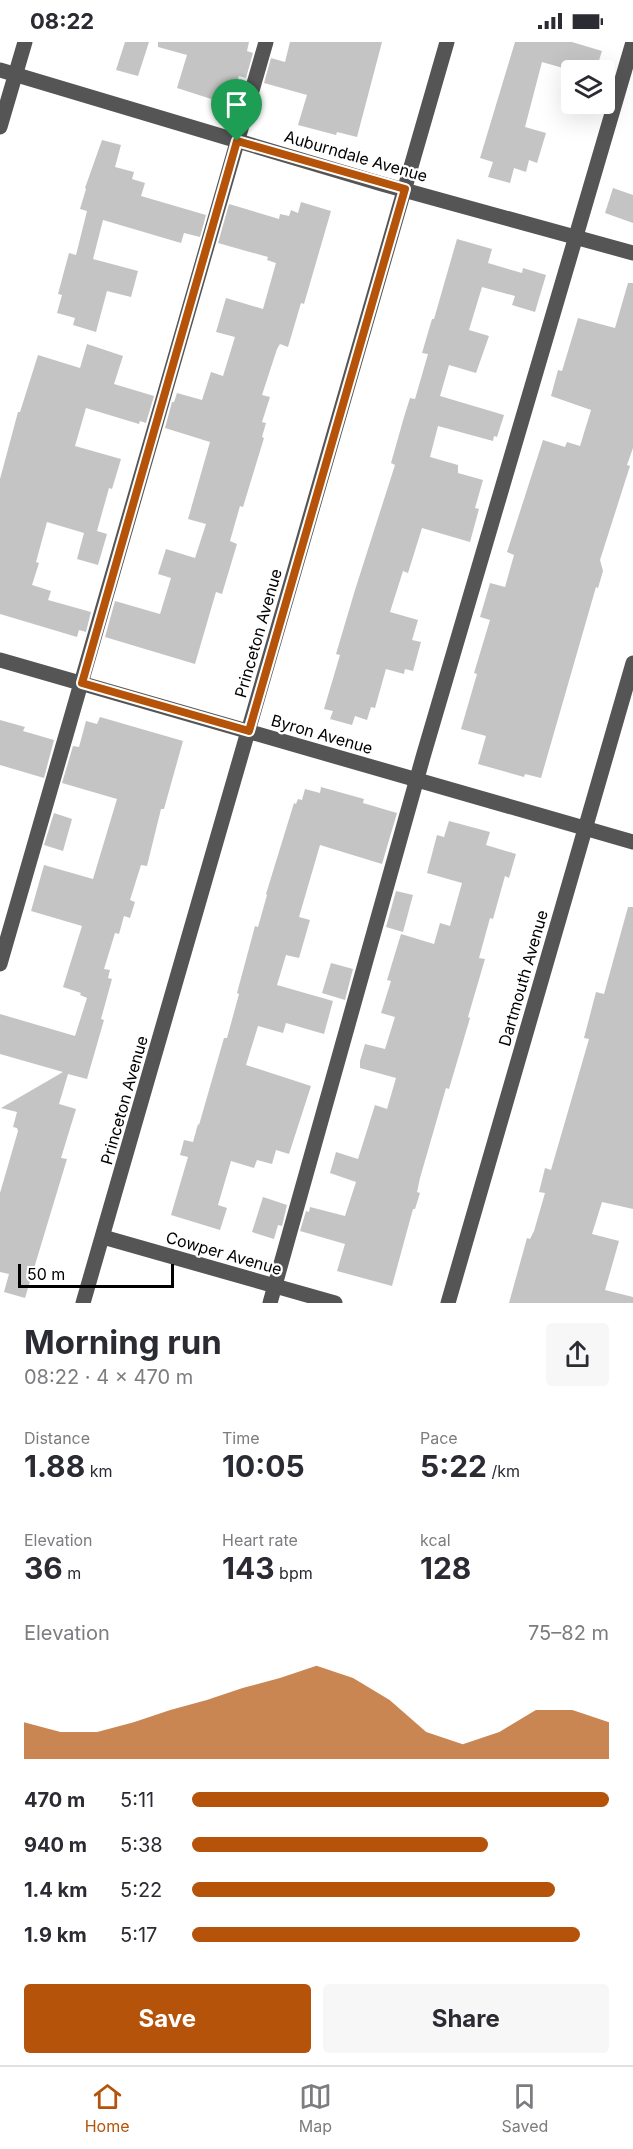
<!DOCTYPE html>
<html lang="en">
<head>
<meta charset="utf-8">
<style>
  :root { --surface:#fff; --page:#f7f7f7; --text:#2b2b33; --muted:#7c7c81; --line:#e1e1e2; --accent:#b45309 }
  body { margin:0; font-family:Inter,sans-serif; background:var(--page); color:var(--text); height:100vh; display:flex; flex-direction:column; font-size:22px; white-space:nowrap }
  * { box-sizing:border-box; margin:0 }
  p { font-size:20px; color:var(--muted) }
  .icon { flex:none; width:33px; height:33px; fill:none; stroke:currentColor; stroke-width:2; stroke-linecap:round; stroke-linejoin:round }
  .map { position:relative; height:1261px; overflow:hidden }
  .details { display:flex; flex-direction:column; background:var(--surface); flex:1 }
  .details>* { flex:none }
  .tools { position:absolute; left:561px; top:18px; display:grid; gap:12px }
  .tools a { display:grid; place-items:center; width:54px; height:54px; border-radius:6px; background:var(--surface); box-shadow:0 6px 24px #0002; font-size:30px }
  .scale { position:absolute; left:18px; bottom:15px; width:156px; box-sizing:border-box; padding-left:6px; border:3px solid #000; border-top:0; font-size:16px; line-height:21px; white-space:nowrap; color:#000; -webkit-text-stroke:4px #fff; paint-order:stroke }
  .pin { position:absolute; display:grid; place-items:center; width:51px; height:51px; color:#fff; margin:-62px -26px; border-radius:50% 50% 50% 0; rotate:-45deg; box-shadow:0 0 6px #0007 }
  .pin .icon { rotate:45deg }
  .round { display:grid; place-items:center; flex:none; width:63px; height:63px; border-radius:6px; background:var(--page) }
  .headline { display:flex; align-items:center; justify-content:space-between; height:102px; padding:0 24px }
  h1 { font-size:33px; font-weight:700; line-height:45px }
  .figures { display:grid; grid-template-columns:repeat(3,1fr); gap:9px; height:102px; padding:6px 24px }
  .figures div { display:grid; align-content:center }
  .figures b { font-size:30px; font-weight:700 }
  .figures small { font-size:16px; font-weight:400 }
  .figures p { font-size:16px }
  .chart { height:168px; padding:12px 24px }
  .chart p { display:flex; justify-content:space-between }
  .chart svg { width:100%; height:108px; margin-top:6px; fill:var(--accent); opacity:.7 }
  .cta { display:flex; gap:12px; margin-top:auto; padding:12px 24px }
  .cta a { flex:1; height:69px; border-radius:6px; background:var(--accent); color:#fff; font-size:24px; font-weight:700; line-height:69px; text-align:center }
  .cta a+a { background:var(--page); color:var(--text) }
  ul { padding:0 24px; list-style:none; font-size:20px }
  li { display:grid; grid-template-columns:96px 72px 1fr; align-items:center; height:45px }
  li i { height:15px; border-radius:8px; background:var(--accent) }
  .status { display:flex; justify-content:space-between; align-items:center; height:42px; padding:0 30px; background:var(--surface); direction:ltr }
  .status svg { height:16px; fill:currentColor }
  .tabs { display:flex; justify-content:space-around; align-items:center; height:84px; border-top:2px solid var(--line); background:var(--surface); font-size:16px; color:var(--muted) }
  .tabs a { display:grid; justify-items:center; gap:3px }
  .tabs .active { color:var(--accent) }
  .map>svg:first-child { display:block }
  .building { fill:#c4c4c4 }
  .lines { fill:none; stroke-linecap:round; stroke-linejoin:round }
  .minor { stroke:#555; stroke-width:15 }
  .route-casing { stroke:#fff; stroke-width:12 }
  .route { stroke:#b45309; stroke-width:8 }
  .labels { text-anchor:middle; stroke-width:4.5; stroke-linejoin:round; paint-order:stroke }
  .street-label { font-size:16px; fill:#000; stroke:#fff }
</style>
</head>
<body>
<div class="status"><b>08:22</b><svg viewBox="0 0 49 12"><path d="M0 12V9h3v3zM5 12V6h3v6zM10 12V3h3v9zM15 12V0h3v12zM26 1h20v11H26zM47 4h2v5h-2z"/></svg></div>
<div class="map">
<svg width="633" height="1261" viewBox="0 0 633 1261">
  <rect width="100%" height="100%" fill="#fff"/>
  <g class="building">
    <polygon points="125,0 149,0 138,34 116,28"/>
    <polygon points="158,0 249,0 247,9 253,11 246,36 239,34 230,63 177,46 187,13 158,5"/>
    <polygon points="290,0 382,0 357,95 337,90 336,93 298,83 307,53 264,41 271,16 285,20"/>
    <polygon points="515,0 572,0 602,9 596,28 570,28 542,20 525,85 546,91 537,121 529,118 526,130 514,126 510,141 488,135 493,120 480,116"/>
    <polygon points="102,98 121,103 115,125 134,130 132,137 145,141 141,154 206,173 200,195 184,191 181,201 103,178 93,217 138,229 131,255 107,249 96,290 73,283 75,276 57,271 62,253 58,252 69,211 76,213 87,169 80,167 86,147 85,146"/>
    <polygon points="613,146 633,153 633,181 605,171"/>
    <polygon points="301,160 331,169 304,262 301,261 288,305 280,302 277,307 262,353 270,355 262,380 266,381 262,395 264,396 243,465 240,464 230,499 237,502 222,552 216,550 195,622 105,595 115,559 160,572 171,536 158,532 166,507 195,516 206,482 188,477 210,400 165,386 172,360 174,360 177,351 202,358 211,330 223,334 235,295 216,290 226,256 263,267 276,221 267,218 268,215 218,201 229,162 279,177 280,172 289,174 291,168 298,171"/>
    <polygon points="457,197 492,207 488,221 522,231 523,226 546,233 535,270 512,263 515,254 482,245 469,288 489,294 476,331 449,323 440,354 504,373 497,395 494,394 493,399 438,384 430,415 458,423 458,431 483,438 475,466 479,467 470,500 422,486 408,531 403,529 390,570 418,578 412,598 421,600 413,629 405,627 404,632 386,627 375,666 371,665 367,678 355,674 352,683 330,677 333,669 324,667 340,613 336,612 355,548 395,423 391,421 404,375 410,356 415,357 428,312 422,311 432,277 434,277"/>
    <polygon points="628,241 633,241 633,406 627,423 630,424 600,518 603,529 598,546 596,545 541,736 525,732 524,735 478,722 486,694 461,687 477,632 474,631 490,578 480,575 490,541 505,545 514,513 507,510 543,398 565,405 567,400 580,404 591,368 551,354 558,328 562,329 578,276 615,286"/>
    <polygon points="87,302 123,314 114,342 154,354 146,381 140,379 139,382 86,366 75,404 121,417 112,447 109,446 97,489 107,492 98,523 77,517 84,491 47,480 36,520 39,521 32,543 51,549 48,558 91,570 86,590 79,588 77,595 0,572 0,437 18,370 20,370 38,313 80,326"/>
    <polygon points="100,675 183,699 164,767 161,767 147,824 141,823 130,858 135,860 130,876 124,874 119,892 115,891 104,927 110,928 108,936 112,937 101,977 104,978 87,1037 68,1032 59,1062 76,1067 61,1116 67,1117 25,1256 4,1250 9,1232 0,1230 0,1151 18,1089 17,1086 13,1085 17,1070 1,1066 63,1030 0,1012 0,972 75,994 87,956 80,953 81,951 63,945 82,884 31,869 44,823 93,837 117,757 62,741 73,704 79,705 86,679 97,682"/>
    <polygon points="0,678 25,685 23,689 54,698 44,736 0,723"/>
    <polygon points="321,745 364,757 363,761 397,771 382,822 320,803 299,875 310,878 299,916 286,913 277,943 333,959 324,992 286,981 283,991 258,984 246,1023 311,1044 289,1112 276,1108 272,1122 257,1118 254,1126 231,1119 218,1163 227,1166 220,1188 171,1173 188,1115 180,1113 184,1098 193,1100 198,1082 199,1083 224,996 227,996 239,952 237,951 255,884 258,885 267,853 266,852 294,761 296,762 298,757 302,758 305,747 320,751"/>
    <polygon points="54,771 72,777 63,809 44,803"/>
    <polygon points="449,779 490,790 486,803 516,812 509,836 505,834 493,877 490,876 479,916 485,917 468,975 470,976 449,1047 446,1046 420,1136 417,1150 420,1151 415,1167 413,1167 392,1244 337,1229 345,1202 300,1189 306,1169 309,1170 310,1165 345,1174 356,1140 330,1131 336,1110 358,1117 375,1063 387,1067 396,1036 360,1026 360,1019 365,1002 385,1007 395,975 381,971 391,939 387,938 401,892 434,902 440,881 450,884 462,841 427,831 437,793 444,795"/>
    <polygon points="396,849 413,853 403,890 386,885"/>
    <polygon points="628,865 633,865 633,1167 602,1160 592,1192 619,1199 605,1248 633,1255 633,1261 509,1261 527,1196 530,1197 534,1189 545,1151 539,1150 545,1126 551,1128 589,997 584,996 596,950 604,952"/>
    <polygon points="331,921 353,927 345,958 322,951"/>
    <polygon points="263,1155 287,1163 282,1184 278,1183 274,1197 252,1190"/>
  </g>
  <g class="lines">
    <g class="minor">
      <polyline points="0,28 382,142 633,211"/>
      <polyline points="0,85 25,0"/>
      <polyline points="0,618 633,800"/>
      <polyline points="0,922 266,0"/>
      <polyline points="103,1195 335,1261"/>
      <polyline points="83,1261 447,0"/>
      <polyline points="270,1261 423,715 633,0"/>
      <polyline points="448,1261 633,621"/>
    </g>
  </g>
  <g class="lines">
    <g class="route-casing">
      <polygon id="route" points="237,99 405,147 249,689 82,641"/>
    </g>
    <use href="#route" class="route"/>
  </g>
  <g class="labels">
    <g class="street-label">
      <text transform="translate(356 114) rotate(16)" y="6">Auburndale Avenue</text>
      <text transform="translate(258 591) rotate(-74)" y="6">Princeton Avenue</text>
      <text transform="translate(322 692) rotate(16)" y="6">Byron Avenue</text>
      <text transform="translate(523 936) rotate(-74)" y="6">Dartmouth Avenue</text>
      <text transform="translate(124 1058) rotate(-74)" y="6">Princeton Avenue</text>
      <text transform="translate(224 1211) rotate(16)" y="6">Cowper Avenue</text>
    </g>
  </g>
</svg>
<div class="tools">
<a><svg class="icon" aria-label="layers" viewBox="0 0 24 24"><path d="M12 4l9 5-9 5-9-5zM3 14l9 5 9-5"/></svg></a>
</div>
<div class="scale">50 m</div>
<div class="pin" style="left:237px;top:99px;background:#1e9e55"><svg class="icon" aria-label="arrive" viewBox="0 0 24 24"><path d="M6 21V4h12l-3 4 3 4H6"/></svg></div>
</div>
<section class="details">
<div class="headline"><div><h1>Morning run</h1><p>08:22 · 4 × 470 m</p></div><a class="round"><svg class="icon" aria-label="share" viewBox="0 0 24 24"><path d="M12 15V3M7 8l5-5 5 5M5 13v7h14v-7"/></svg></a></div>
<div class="figures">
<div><p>Distance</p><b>1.88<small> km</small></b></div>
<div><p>Time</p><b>10:05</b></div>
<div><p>Pace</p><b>5:22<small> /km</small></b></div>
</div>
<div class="figures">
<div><p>Elevation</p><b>36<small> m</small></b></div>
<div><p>Heart rate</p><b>143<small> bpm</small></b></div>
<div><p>kcal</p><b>128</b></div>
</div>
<div class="chart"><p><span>Elevation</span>75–82 m</p>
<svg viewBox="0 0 160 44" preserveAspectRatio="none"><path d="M0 44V29L10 33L20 33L30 29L40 24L50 20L60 15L70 11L80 6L90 11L100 20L110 33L120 38L130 33L140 24L150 24L160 29V44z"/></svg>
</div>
<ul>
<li><b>470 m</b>5:11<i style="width:100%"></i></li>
<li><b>940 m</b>5:38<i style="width:71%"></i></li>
<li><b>1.4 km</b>5:22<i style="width:87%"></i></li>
<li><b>1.9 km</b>5:17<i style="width:93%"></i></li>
</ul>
<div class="cta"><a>Save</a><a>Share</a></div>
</section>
<nav class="tabs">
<a class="active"><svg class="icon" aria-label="home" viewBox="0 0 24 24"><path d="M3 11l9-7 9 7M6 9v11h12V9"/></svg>Home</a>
<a><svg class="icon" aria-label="map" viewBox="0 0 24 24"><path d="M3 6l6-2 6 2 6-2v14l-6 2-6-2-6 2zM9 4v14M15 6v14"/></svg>Map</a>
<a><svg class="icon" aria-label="saved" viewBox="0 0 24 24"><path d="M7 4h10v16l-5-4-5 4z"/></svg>Saved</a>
</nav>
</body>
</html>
